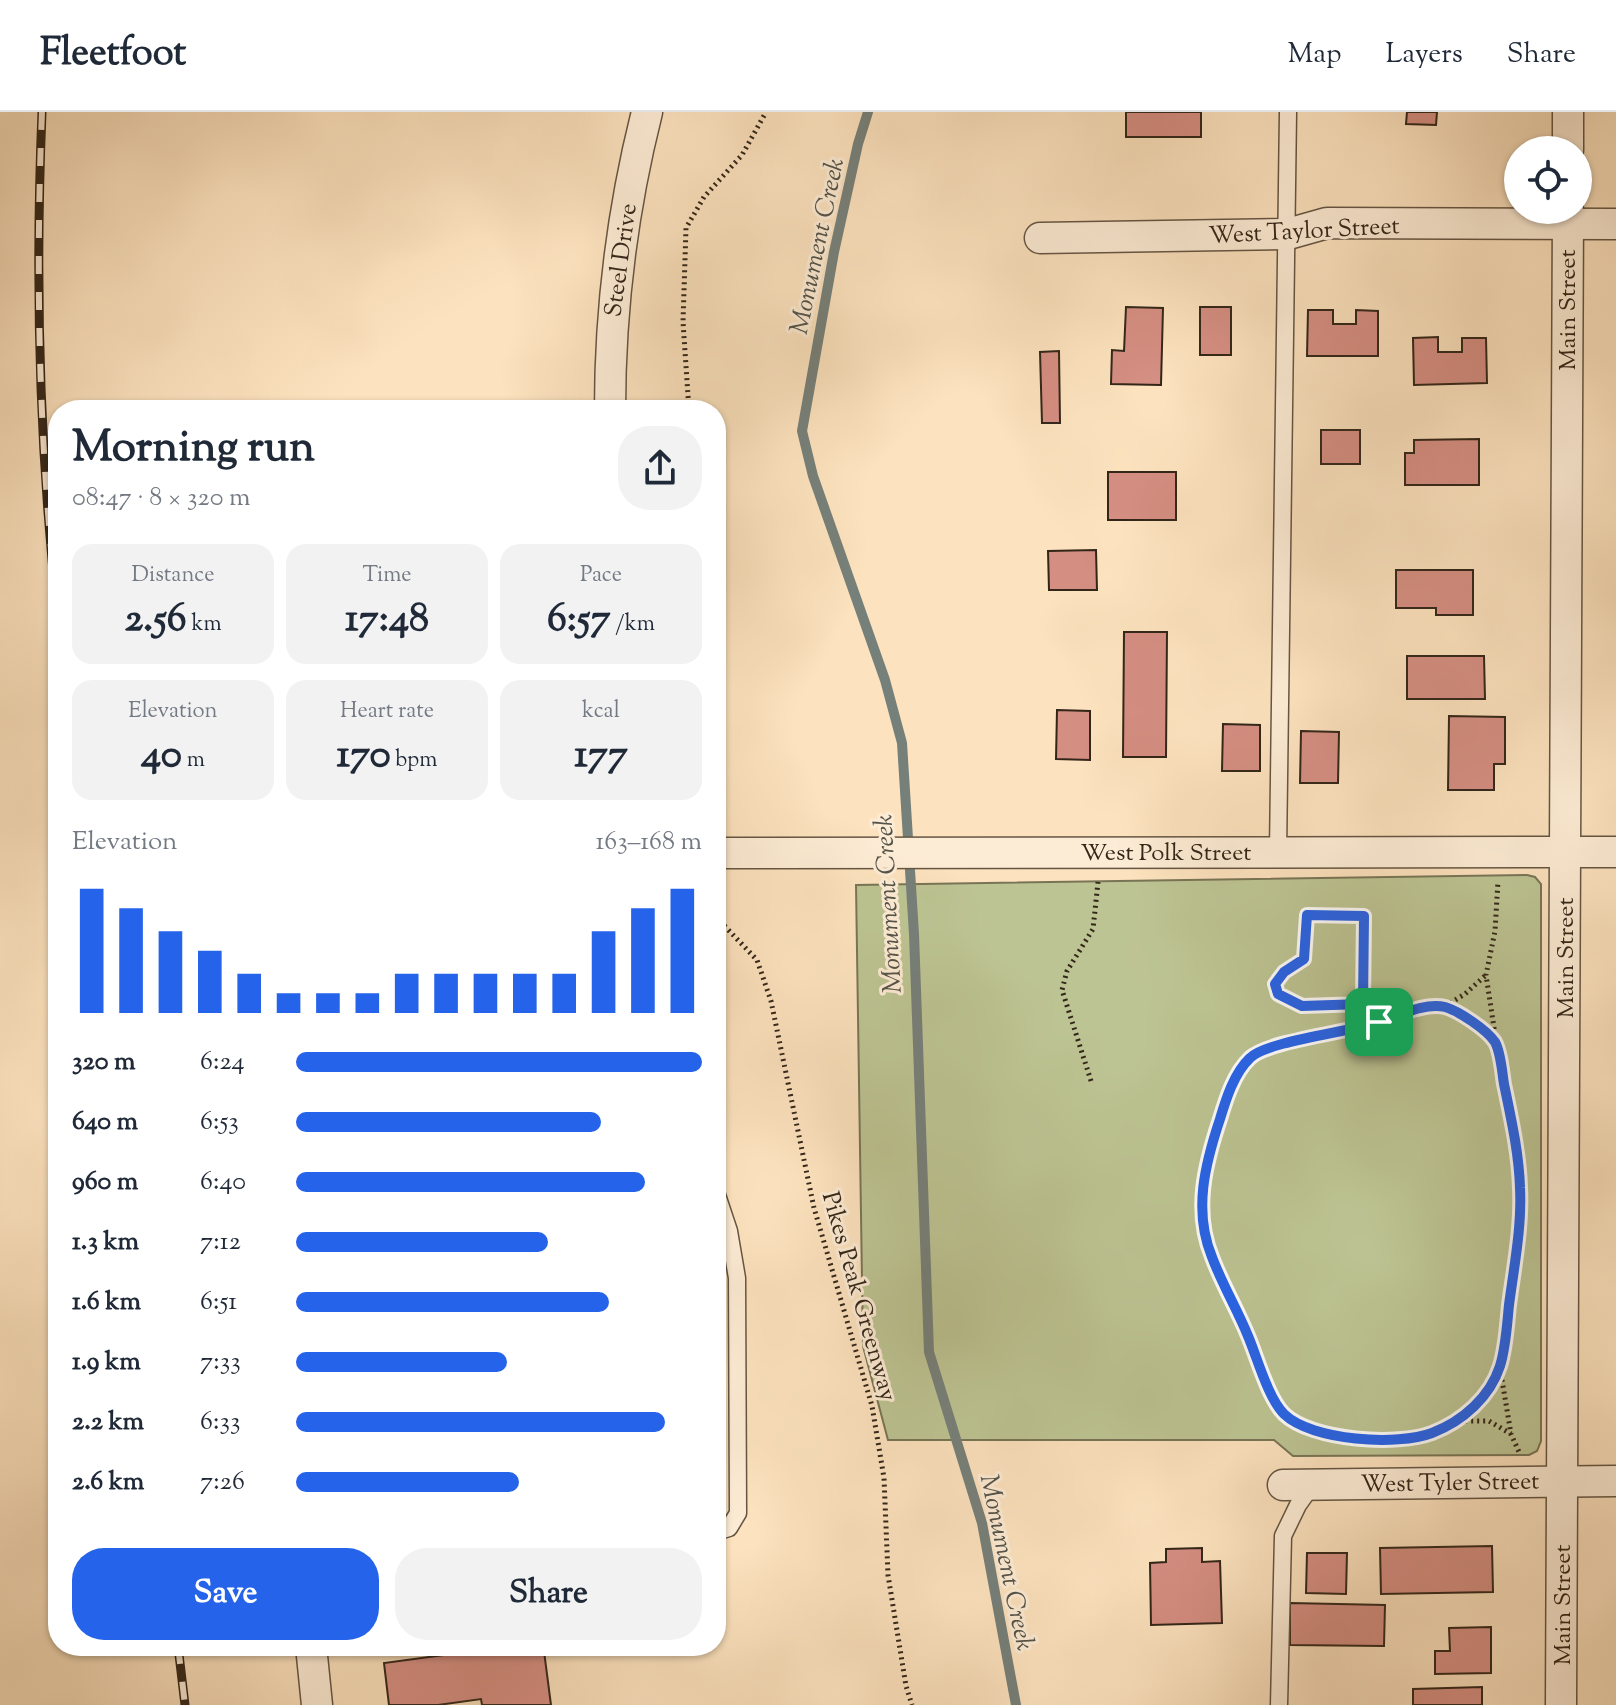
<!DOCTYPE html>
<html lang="en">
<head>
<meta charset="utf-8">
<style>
  :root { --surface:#fff; --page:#f2f2f3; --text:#1f2937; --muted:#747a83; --line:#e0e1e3; --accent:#2563eb }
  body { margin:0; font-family:"Sorts Mill Goudy",serif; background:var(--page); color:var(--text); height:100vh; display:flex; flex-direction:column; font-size:30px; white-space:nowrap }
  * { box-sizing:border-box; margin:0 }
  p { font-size:26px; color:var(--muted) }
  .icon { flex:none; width:44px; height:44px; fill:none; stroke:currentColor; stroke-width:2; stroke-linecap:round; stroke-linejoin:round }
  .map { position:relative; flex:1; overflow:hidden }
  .panel { position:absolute; left:48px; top:288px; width:678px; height:1256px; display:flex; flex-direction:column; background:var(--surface); border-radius:32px; box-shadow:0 2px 6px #0004 }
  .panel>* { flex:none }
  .controls { position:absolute; left:1504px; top:24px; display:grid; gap:16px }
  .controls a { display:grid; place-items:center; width:88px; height:88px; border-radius:50%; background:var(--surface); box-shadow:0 2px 6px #0004; font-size:40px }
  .pin { position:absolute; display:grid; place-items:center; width:68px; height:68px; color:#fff; margin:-34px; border-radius:16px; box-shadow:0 4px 12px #0006 }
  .round { display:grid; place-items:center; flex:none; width:84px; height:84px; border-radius:32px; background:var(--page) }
  .headline { display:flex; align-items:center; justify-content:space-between; height:136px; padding:0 24px }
  h1 { font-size:44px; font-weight:700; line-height:60px }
  .stats { display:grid; grid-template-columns:repeat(3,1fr); gap:12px; height:136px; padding:8px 24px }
  .stats div { display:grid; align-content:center; border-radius:20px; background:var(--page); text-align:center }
  .stats b { font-size:40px; font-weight:700 }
  .stats small { font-size:22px; font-weight:400 }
  .stats p { font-size:22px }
  .chart { height:224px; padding:16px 24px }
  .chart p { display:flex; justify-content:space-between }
  .chart svg { width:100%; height:144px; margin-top:8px; stroke:var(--accent); stroke-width:6 }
  .cta { display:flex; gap:16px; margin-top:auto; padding:16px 24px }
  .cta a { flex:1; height:92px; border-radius:32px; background:var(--accent); color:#fff; font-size:32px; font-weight:700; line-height:92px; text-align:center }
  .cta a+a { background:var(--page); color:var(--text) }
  ul { padding:0 24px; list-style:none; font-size:26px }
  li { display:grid; grid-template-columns:128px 96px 1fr; align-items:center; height:60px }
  li i { height:20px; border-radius:10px; background:var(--accent) }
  header { display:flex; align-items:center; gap:48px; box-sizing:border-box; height:112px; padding:0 40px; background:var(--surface); border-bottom:2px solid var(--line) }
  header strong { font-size:38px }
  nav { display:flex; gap:44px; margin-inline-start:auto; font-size:28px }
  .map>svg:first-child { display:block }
  .green { fill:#bdc493; stroke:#787556; stroke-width:2 }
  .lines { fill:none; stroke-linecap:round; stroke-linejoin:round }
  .stream { stroke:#76807a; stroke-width:10 }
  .building { fill:#d58e82; stroke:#332619; stroke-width:2 }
  .lane-casing { stroke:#655542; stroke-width:19 }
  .street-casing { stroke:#655542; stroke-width:33 }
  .path { stroke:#332619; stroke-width:5; stroke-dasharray:2 4; stroke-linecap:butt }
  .lane { stroke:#fdecd5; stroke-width:16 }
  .street { stroke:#fdecd5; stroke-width:30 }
  .rail-casing { stroke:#332619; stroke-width:9 }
  .rail { stroke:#fdecd5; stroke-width:6; stroke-dasharray:18; stroke-linecap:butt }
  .route-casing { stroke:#fff; stroke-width:16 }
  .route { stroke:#2563eb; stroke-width:10 }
  .labels { text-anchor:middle; stroke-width:6; stroke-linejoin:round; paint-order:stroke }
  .street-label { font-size:24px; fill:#332619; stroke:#fdecd5 }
  .water-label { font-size:26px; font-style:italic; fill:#545349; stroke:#fdecd5 }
</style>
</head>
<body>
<header>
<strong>Fleetfoot</strong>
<nav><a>Map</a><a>Layers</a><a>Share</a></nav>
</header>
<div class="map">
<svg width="1616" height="1593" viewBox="0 0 1616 1593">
  <rect width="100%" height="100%" fill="#fce2be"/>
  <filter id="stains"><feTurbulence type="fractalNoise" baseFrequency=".0025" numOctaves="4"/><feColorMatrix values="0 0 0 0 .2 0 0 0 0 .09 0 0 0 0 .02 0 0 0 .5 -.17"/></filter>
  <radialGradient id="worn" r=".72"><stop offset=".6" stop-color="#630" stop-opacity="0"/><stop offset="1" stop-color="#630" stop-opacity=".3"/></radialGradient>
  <polygon class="green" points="1527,763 1535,765 1541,772 1541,1329 1537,1339 1529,1343 1293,1344 1274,1328 888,1328 863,1234 856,773"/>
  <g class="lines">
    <polyline class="stream" points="868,0 858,32 834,140 802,319 813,364 885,568 902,631 914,822 929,1240 982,1411 1016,1593"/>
  </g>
  <g class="building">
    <rect x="1126" y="0" width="75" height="25"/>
    <polygon points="1407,0 1437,0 1436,13 1406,12"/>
    <polygon points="1126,195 1163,196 1161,273 1111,272 1112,238 1124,239"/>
    <rect x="1200" y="195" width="31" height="48"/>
    <polygon points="1308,198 1333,198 1333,212 1356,212 1356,198 1378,199 1378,244 1307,244"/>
    <polygon points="1438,225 1438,240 1462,240 1462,226 1486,226 1487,271 1414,273 1413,226"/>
    <polygon points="1059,239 1060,311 1042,311 1040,240"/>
    <rect x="1321" y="318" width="39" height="34"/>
    <polygon points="1479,327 1479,373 1405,373 1405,341 1414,341 1414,328"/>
    <rect x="1108" y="360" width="68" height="48"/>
    <polygon points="1096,438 1097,478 1049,478 1048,439"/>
    <polygon points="1396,458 1473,458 1473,503 1436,503 1436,496 1396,496"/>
    <polygon points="1124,520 1167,520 1166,645 1123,645"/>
    <polygon points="1407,544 1484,544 1485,587 1407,587"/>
    <polygon points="1057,598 1090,599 1090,648 1056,647"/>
    <polygon points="1449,604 1505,605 1505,652 1494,652 1494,678 1448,678"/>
    <polygon points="1223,612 1260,613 1260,659 1222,659"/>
    <polygon points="1301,619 1339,620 1338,671 1300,671"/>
    <polygon points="1492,1434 1493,1480 1381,1482 1380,1436"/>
    <polygon points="1202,1436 1202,1450 1220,1449 1222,1511 1151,1513 1150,1451 1166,1450 1166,1437"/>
    <polygon points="1307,1441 1347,1441 1346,1482 1306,1481"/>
    <polygon points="1290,1491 1385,1493 1384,1534 1290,1533"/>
    <polygon points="1491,1515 1491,1561 1435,1562 1435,1539 1450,1539 1449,1516"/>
    <polygon points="511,1534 525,1534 526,1541 544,1539 551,1593 482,1593 481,1587 438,1593 389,1593 384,1551"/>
    <polygon points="1482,1575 1482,1593 1413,1593 1413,1577"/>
  </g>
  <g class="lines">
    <g class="lane-casing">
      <g id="lane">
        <polyline points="1278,740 1288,0"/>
        <polyline points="716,1080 729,1119 737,1166 738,1401 729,1416 716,1420"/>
        <polyline points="1279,1593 1283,1424 1298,1393 1313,1372"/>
      </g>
    </g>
    <g class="street-casing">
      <g id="street">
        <polyline points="1568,0 1568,38"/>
        <polyline points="1040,126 1288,122 1327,111 1616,112"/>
        <path d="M610,298C610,196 622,99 647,0"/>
        <polyline points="716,741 1616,740"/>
        <polyline points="1283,1373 1616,1369"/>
        <polyline points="311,1534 317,1593"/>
        <polyline points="1561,1593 1568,98"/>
      </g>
    </g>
    <g class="path">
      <polyline points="689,298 683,210 686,116 704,85 742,43 766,0"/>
      <polygon points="1307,803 1364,804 1363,892 1302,894 1278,882 1275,872 1284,860 1304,847"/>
      <polyline points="716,805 757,848 771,889 814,1096 872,1294 884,1366 888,1463 906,1574 912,1593"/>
      <polyline points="1363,892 1379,910"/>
      <polyline points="1445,894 1465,882 1486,863"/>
      <polyline points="1496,929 1486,863 1495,819 1498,769"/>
      <polyline points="1091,969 1062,878 1067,859 1093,817 1098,770"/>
      <polyline points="1500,1256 1511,1322 1519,1340"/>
      <polyline points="1458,1309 1477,1293 1500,1255 1517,1130 1521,1077 1512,1012 1496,932 1481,915 1445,895 1424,896 1366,915 1271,934 1251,944 1239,959 1224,993 1205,1052 1202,1086 1211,1143 1241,1205 1272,1282 1283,1301 1300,1312 1366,1328 1401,1329 1430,1322 1458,1309 1489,1309 1511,1322"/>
    </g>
    <use href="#lane" class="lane"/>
    <use href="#street" class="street"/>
    <g class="rail-casing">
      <g id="rail">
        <path d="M42,0C35,169 39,338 58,506"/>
        <polyline points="178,1534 185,1593"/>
      </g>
    </g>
    <use href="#rail" class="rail"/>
  </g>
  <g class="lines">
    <g class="route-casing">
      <path id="route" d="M1379,910C1350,920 1267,929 1250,946C1234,961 1226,987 1220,1007C1205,1052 1193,1099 1212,1145C1222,1172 1237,1197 1248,1224C1257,1245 1268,1286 1284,1302C1312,1329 1398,1334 1432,1321C1463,1309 1490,1285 1500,1254C1506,1235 1507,1212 1509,1193C1514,1155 1522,1114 1520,1076C1519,1041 1511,1006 1504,972C1502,960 1501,941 1495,930C1487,918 1459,899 1445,895C1425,890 1398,904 1379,910L1363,892L1364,804L1307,803L1304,847L1284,860L1275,872L1278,882L1302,894L1363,892L1379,910"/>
    </g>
    <use href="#route" class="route"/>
  </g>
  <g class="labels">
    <g class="street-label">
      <text transform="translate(1304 118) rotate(-3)" y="8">West Taylor Street</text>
      <text transform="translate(620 148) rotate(-82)" y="8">Steel Drive</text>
      <text transform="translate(1567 198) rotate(-90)" y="8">Main Street</text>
      <text x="1166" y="748">West Polk Street</text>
      <text transform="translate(1565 846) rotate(-90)" y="8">Main Street</text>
      <text transform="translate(860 1184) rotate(74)" y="8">Pikes Peak Greenway</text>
      <text transform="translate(1450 1370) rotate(-1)" y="8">West Tyler Street</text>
      <text transform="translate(1562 1493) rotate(-90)" y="8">Main Street</text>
    </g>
    <g class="water-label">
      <text transform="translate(816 134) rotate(-78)" y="9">Monument Creek</text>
      <text transform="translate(887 792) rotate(-93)" y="9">Monument Creek</text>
      <text transform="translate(1008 1450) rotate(78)" y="9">Monument Creek</text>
    </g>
  </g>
  <rect width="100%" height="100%" filter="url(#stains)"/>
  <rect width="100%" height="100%" fill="url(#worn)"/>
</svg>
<div class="controls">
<a><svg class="icon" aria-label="locate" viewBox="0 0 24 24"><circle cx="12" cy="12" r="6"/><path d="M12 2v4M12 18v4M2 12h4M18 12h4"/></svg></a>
</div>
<div class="pin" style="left:1379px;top:910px;background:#1e9e55"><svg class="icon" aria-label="arrive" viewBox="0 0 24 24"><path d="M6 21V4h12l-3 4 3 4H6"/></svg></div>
<section class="panel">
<div class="headline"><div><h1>Morning run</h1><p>08:47 · 8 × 320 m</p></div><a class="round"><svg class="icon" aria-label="share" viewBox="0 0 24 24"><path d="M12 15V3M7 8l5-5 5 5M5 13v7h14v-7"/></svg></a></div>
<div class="stats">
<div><p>Distance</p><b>2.56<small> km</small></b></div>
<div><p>Time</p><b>17:48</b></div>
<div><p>Pace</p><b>6:57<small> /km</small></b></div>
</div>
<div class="stats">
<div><p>Elevation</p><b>40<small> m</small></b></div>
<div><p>Heart rate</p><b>170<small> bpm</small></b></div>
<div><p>kcal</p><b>177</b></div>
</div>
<div class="chart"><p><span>Elevation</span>163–168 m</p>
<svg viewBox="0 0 160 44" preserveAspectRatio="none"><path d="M5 44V6M15 44V12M25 44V19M35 44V25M45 44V32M55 44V38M65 44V38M75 44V38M85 44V32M95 44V32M105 44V32M115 44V32M125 44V32M135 44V19M145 44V12M155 44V6"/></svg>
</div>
<ul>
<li><b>320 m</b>6:24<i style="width:100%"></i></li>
<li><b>640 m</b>6:53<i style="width:75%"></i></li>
<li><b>960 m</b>6:40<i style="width:86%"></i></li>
<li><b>1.3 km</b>7:12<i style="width:62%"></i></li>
<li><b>1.6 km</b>6:51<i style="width:77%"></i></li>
<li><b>1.9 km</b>7:33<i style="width:52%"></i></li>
<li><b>2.2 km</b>6:33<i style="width:91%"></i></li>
<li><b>2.6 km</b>7:26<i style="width:55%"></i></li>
</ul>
<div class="cta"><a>Save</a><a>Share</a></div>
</section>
</div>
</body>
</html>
